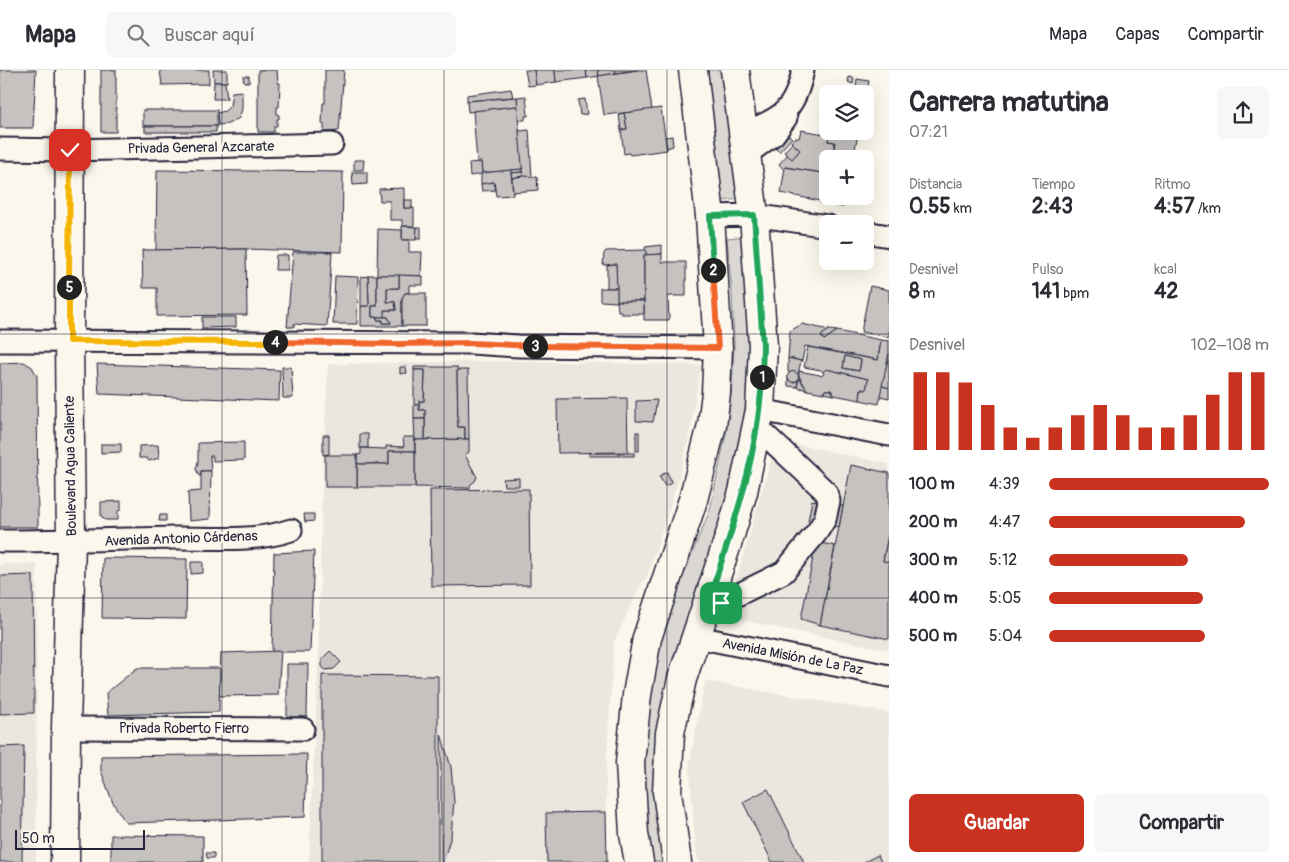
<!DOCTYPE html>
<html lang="es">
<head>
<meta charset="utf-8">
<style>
  :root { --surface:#fff; --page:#f7f7f7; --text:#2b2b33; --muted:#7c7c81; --line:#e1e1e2; --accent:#c8321e }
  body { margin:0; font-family:Pangolin,sans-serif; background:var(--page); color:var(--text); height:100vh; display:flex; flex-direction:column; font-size:19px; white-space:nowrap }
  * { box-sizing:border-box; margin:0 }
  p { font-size:16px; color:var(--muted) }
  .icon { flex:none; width:28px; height:28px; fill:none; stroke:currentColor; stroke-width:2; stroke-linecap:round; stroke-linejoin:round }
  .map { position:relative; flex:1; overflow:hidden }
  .sheet { display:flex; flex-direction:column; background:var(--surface); width:400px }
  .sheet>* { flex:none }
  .tools { position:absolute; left:819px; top:15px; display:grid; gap:10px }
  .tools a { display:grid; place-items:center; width:55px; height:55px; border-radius:8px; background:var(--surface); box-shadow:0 5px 20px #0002; font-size:25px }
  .scale { position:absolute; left:15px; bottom:12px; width:130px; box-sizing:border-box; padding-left:5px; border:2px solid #22223b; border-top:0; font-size:14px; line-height:18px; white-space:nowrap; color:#22223b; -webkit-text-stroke:4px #fbf7ec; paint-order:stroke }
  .pin { position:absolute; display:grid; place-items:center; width:42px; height:42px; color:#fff; margin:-21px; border-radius:10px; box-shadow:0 2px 8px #0006 }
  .km { position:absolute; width:25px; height:25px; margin:-12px; border-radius:50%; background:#222; color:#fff; font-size:14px; line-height:25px; text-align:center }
  .round { display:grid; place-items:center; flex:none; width:52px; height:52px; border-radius:8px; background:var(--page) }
  .headline { display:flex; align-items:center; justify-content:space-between; height:85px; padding:0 20px }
  h1 { font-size:28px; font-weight:800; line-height:38px }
  .stats { display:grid; grid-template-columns:repeat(3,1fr); gap:8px; height:85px; padding:5px 20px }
  .stats div { display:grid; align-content:center }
  .stats b { font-size:21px; font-weight:800 }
  .stats small { font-size:14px; font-weight:400 }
  .stats p { font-size:14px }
  .chart { height:140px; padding:10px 20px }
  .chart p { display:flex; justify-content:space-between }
  .chart svg { width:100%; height:90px; margin-top:5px; stroke:var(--accent); stroke-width:6 }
  .cta { display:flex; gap:10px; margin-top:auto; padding:10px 20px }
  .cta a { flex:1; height:58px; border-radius:8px; background:var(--accent); color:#fff; font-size:20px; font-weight:800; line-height:58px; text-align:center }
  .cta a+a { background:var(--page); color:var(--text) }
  ul { padding:0 20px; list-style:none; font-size:16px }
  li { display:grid; grid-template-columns:80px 60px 1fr; align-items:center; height:38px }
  li i { height:12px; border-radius:6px; background:var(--accent) }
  header { display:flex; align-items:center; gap:30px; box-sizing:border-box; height:70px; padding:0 25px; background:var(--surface); border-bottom:1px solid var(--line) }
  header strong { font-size:24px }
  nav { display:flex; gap:28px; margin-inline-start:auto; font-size:18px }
  .search { width:350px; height:45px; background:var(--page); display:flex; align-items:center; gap:12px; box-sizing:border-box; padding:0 18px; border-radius:8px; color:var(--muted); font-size:19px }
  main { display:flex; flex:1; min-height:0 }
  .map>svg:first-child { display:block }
  .built { fill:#ebe7df }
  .green { fill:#dbd8d3; stroke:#7e7d87 }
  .building { fill:#c6c2c0; stroke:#22223b; fill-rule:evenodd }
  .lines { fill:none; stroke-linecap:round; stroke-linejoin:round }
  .minor-casing { stroke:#22223b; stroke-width:25 }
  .major-casing { stroke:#22223b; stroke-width:31 }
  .minor { stroke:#fbf7ec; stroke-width:21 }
  .major { stroke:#fbf7ec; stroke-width:28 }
  .split-1-casing { stroke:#fff; stroke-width:10 }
  .split-2-casing { stroke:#fff; stroke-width:10 }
  .split-3-casing { stroke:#fff; stroke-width:10 }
  .split-4-casing { stroke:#fff; stroke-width:10 }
  .split-5-casing { stroke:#fff; stroke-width:10 }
  .split-6-casing { stroke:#fff; stroke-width:10 }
  .split-1 { stroke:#22a559; stroke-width:6 }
  .split-2 { stroke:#22a559; stroke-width:6 }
  .split-3 { stroke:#f0652b; stroke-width:6 }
  .split-4 { stroke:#f0652b; stroke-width:6 }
  .split-5 { stroke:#f5b400; stroke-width:6 }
  .split-6 { stroke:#f5b400; stroke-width:6 }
  .grid { fill:none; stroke:#22223b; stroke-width:1; stroke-opacity:0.55 }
  .labels { text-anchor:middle; stroke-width:4.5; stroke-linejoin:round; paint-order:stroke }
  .street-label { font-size:14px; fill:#22223b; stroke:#fbf7ec }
</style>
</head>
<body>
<header>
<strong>Mapa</strong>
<div class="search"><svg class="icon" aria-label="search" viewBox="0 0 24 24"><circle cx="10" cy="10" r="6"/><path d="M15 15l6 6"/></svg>Buscar aquí</div>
<nav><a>Mapa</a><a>Capas</a><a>Compartir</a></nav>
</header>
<main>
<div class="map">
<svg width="889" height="792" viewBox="0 0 889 792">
  <rect width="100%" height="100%" fill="#fbf7ec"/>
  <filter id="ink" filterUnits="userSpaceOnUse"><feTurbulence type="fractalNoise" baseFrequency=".02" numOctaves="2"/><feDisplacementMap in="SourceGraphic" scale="10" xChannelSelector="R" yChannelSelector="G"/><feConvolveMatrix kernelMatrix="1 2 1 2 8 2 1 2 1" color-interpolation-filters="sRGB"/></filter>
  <g filter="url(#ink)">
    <g class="built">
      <polygon points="511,291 701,295 689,368 677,415 648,504 639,518 614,572 606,701 607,792 309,792 318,596 322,421 328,294"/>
      <polygon points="777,370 889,394 889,580 725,547"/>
      <polygon points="0,494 37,494 36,792 0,792"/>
      <polygon points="705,611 889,643 889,792 699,792 696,782 689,695"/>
    </g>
    <g class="green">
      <polygon points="704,0 721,0 739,129 723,131"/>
      <polygon points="748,166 751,362 689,555 677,792 652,792 645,761 639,715 645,630 667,545 710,440 727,358 732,317 734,274 732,223 727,168"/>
    </g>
    <g class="building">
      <polygon points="0,0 36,0 33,58 0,58"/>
      <rect x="101" y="0" width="15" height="62"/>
      <polygon points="160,0 209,0 209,14 162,15"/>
      <polygon points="213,0 227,0 227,12 214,12"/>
      <polygon points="258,0 277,0 278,13 280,13 279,37 277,37 277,45 279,45 279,49 277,49 277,56 274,56 274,62 258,62"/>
      <polygon points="325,0 344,0 339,61 324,62 324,54 322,54 323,33 325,33"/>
      <polygon points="525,0 534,0 536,15 528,16"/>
      <polygon points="534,0 555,0 556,12 536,15"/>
      <polygon points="555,0 586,0 587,8 556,12"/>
      <polygon points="586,0 598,0 599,6 587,8"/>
      <polygon points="598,0 615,0 616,3 599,6"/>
      <polygon points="615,0 638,0 616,3"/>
      <polygon points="638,0 646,0 652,40 604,45 598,6"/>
      <polygon points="243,6 249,6 249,12 244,12"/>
      <polygon points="849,7 854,8 853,14 848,12"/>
      <polygon points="857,9 869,11 865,32 865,24 855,24"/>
      <polygon points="214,12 225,12 227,29 213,29"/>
      <polygon points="511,19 513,27 467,31 467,25"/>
      <polygon points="242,21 242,39 239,48 228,54 218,55 217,43 225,41 230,36 232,22"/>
      <polygon points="526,26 528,46 525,46 525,50 518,50 517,27"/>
      <polygon points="517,27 518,39 517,36 468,42 467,31"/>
      <polygon points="585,29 587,44 580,45 578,30"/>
      <polygon points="517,36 523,99 482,103 481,92 477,92 473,41"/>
      <polygon points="661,38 667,80 630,85 629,83 624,84 621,60 627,59 624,43"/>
      <rect x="143" y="40" width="74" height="16"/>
      <polygon points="624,43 627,59 621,60 619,44"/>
      <rect x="145" y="56" width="71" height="6"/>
      <polygon points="782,59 792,68 779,82 772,75"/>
      <polygon points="529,60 532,107 523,107 519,61"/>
      <polygon points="801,60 830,65 828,71 835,72 832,89 828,89 828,104 785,97 784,100 779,94 788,84 792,89 800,80 791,72 795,68 799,68"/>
      <polygon points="830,61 859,61 853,87 838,84 839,81 834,80 835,72 828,71"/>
      <polygon points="672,66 673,76 667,78 665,67"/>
      <polygon points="792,73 800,80 792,89 784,82"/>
      <polygon points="354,90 364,90 363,100 354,100"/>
      <polygon points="481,92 482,104 470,106 469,93"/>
      <polygon points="785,97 828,104 828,126 845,126 843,137 820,133 820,131 781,123"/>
      <polygon points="522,99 522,102 511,103 511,100"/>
      <polygon points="157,100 343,102 342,182 246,179 156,180"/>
      <polygon points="511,100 513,125 496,126 494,112 481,114 481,105 482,103"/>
      <polygon points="352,102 367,102 367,114 353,115"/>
      <polygon points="522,102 523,106 512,108 511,103"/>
      <polygon points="523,106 537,107 538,120 513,122 512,108"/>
      <polygon points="494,112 495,120 482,121 481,114"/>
      <polygon points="404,118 404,138 414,138 414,156 402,156 402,150 390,150 390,131 380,131 379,119"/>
      <rect x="404" y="130" width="8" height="8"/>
      <polygon points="402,156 417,157 416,170 402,170"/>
      <polygon points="417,157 421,157 421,169 416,169"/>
      <polygon points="378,159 402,160 402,170 409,170 409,182 422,182 421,206 377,205"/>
      <polygon points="662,175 662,184 646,185 645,177"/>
      <polygon points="246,179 247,245 157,246 157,218 143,218 142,180"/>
      <polygon points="646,180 646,185 644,185 644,231 617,231 616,194 603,195 604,183 606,181"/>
      <polygon points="293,182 332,182 327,256 294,254 294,257 287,257"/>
      <polygon points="662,184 662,192 686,192 686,226 668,226 669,250 644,250 644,185"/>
      <polygon points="276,185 288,185 288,200 275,200"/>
      <polygon points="616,194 617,218 607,218 607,195"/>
      <polygon points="368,205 377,205 377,236 372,236 372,247 377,247 377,250 383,250 383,253 391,253 388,247 383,247 384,240 396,240 395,232 387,232 387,218 399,218 399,205 423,206 423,215 409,215 409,223 405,223 402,228 402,256 361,256 361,236 369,236"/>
      <polygon points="377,205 399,205 399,218 387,218 387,232 395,232 396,240 384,240 384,247 372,247 372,236 377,236"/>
      <polygon points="335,206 358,207 357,254 333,254"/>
      <polygon points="368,206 369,236 361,236 361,207"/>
      <polygon points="870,216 889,220 889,267 861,262"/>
      <polygon points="600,218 617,218 617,232 600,231"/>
      <polygon points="405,223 426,223 426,256 402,256 402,228"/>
      <polygon points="617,231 644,231 644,244 621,244 621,241 618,241"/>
      <polygon points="202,247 236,247 236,257 202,258"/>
      <polygon points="377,247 388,247 391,253 383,253 383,250 377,250"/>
      <polygon points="802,254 829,260 821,266 824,270 837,261 881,270 878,290 805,276 802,291 788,288 790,261"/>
      <polygon points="829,260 837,261 824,270 821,266"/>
      <path d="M881,270L889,271V284L879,334L860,330L861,319L866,320L868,309L826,299L823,302L821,300L804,297L808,277L878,290ZM845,286L861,290L859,301L843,298Z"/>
      <polygon points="889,284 889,318 882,316"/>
      <polygon points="845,286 861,290 859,301 843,298"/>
      <polygon points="788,288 801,291 798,304 788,302"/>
      <polygon points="24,292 32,297 37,306 38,457 0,457 0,293"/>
      <polygon points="97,294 280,300 279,331 99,324"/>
      <polygon points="282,297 291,297 293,328 283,328"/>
      <polygon points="400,297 406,297 407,303 400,304"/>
      <polygon points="414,297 457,297 458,357 465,357 465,369 425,370 425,340 419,340 419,331 424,331 425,300 414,300"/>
      <polygon points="826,299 868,309 866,320 861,319 860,330 834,325 831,320 825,320 824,323 807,320 799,306 799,301 820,305 821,306 824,304 823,302"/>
      <polygon points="414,300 425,300 424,331 419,331 419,335 414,335"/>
      <polygon points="457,300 468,300 469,369 465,369 465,357 458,357"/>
      <circle cx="793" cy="307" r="5.5"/>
      <polygon points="799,308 807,320 797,317"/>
      <polygon points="788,309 793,313 798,310 797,317 788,316"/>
      <polygon points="882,316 889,318 889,328 880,326"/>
      <polygon points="825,320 831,320 834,325 824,323"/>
      <polygon points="627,328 628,382 558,383 557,329"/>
      <polygon points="657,330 653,352 636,351 636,331"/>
      <polygon points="414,335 419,335 419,340 425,340 425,349 414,349"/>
      <polygon points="414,349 425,349 425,370 415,370"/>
      <rect x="636" y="362" width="3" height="19"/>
      <rect x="360" y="364" width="8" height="14"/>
      <polygon points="323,365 329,365 329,384 323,385"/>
      <polygon points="403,367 414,367 415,381 389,381 389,394 357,394 357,385 361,384 361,378 386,379 386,376 404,377"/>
      <polygon points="469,369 469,382 465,385 477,407 475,411 470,415 470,418 415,417 415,370"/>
      <polygon points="244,372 244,390 213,391 213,386 210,386 211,401 201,401 201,406 199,406 196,399 198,392 198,373"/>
      <polygon points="101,374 121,374 121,382 101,383"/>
      <polygon points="158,375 159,388 149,391 146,388 139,388 139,376"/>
      <polygon points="389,381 415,381 415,417 357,417 357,394 389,394"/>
      <rect x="589" y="383" width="45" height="3"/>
      <rect x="325" y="385" width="32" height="32"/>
      <polygon points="851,395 889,403 889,460 883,491 889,492 889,569 820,555"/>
      <polygon points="201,401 211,401 210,449 189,451 188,422 201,421"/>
      <polygon points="667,402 672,413 665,416 659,406"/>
      <polygon points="519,408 519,416 504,416 503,409"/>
      <polygon points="529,419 530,515 431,516 430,420"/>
      <polygon points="812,430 843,436 839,457 808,451"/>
      <polygon points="121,431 121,440 118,441 118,450 105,450 101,446 101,432"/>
      <polygon points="304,444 314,444 314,451 305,452"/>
      <polygon points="160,445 166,445 166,451 159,451"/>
      <polygon points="888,467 889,467 889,492 883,491"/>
      <polygon points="816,472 835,476 820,555 801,549"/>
      <polygon points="314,481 310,582 272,582 274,483"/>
      <polygon points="103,488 187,489 186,549 102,548"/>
      <polygon points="191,492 203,492 203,503 191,504"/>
      <polygon points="33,505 34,643 0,644 0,506"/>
      <polygon points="281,581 278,625 219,626 221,583"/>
      <polygon points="330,581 341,592 334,599 325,600 322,596 322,589"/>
      <polygon points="287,594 308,594 307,647 287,647"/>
      <polygon points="137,598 220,598 219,642 108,645 106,623"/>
      <polygon points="322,605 438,606 438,792 322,792"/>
      <polygon points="441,664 451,697 454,732 451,766 443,792 441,792"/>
      <polygon points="24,676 22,792 0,792 0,677"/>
      <polygon points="307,684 305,747 126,753 113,733 101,701 101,686"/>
      <polygon points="768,719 804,792 772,792 743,732"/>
      <polygon points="606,742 607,792 547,792 546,743"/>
      <polygon points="111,765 203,766 203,792 111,792"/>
      <polygon points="206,783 214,783 214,788 207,788"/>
      <polygon points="878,785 881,792 864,792"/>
    </g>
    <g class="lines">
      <g class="minor-casing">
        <g id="minor">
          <path d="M743,63C781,49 795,41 803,0"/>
          <polyline points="0,79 70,80 332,74"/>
          <polyline points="746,85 774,64 786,48"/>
          <polyline points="710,146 754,145 828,156"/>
          <polyline points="865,162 889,166"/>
          <polyline points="0,271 471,273 518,276 718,278"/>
          <polyline points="760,340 889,365"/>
          <path d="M0,471C59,471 118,469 177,468C214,468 256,472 291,460"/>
          <polyline points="705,541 784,502 817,462 825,449 829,431 826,422 758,358"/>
          <polyline points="697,567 889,606"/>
          <polyline points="66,658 303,659"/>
        </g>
      </g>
      <g class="major-casing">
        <g id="major">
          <polyline points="65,792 66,658 71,471 69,271 70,0"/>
          <polyline points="639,792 634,764 630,693 637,625 647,568 693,430 712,355 716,323 718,278 710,146 693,0"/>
          <polyline points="677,792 667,722 670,663 682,609 731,462 743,422 760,340 763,276 754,145 735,0"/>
        </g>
      </g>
      <use href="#minor" class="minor"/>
      <use href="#major" class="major"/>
    </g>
  </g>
  <g class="lines" filter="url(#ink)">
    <g class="split-1-casing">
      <path id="split-1" d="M721,533L705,541C731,464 758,389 762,307"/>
    </g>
    <g class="split-2-casing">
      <polyline id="split-2" points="713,200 710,146 754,145 763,276 762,307"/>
    </g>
    <g class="split-3-casing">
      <polyline id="split-3" points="535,276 718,278 713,200"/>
    </g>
    <g class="split-4-casing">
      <polyline id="split-4" points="275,272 396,274 471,273 535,276"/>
    </g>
    <g class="split-5-casing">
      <polyline id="split-5" points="69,217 69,271 275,272"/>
    </g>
    <g class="split-6-casing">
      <polyline id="split-6" points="69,217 70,80"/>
    </g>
    <use href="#split-1" class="split-1"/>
    <use href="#split-2" class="split-2"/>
    <use href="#split-3" class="split-3"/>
    <use href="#split-4" class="split-4"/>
    <use href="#split-5" class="split-5"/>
    <use href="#split-6" class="split-6"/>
  </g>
  <path class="grid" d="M222,0V792M444,0V792M667,0V792M0,264H889M0,528H889"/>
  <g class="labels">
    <g class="street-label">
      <text transform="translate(201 77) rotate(-1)" y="5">Privada General Azcarate</text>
      <text transform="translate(70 396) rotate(-91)" y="5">Boulevard Agua Caliente</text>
      <text transform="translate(181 468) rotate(-2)" y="5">Avenida Antonio Cárdenas</text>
      <text transform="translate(793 586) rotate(11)" y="5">Avenida Misión de La Paz</text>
      <text x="184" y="663">Privada Roberto Fierro</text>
    </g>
  </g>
</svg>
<div class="tools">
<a><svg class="icon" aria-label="layers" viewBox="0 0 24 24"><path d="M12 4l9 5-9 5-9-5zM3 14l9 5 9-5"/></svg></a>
<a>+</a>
<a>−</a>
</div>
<div class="scale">50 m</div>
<div class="pin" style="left:721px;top:533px;background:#1e9e55"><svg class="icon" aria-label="arrive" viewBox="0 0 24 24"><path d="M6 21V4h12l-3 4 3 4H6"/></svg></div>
<div class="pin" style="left:70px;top:80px;background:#d93025"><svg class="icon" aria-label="check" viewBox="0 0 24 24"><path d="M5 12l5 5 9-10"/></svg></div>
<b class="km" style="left:762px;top:307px">1</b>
<b class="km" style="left:713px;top:200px">2</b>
<b class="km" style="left:535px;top:276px">3</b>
<b class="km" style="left:275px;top:272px">4</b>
<b class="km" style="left:69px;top:217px">5</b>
</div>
<section class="sheet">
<div class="headline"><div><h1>Carrera matutina</h1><p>07:21</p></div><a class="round"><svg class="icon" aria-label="share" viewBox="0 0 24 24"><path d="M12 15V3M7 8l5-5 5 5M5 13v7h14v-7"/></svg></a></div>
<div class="stats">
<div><p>Distancia</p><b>0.55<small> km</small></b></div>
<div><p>Tiempo</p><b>2:43</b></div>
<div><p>Ritmo</p><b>4:57<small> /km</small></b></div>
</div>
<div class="stats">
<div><p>Desnivel</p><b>8<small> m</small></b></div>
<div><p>Pulso</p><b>141<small> bpm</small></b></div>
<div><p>kcal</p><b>42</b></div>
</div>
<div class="chart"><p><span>Desnivel</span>102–108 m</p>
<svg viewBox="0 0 160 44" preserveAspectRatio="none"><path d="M5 44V6M15 44V6M25 44V11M35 44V22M45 44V33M55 44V38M65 44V33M75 44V27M85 44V22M95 44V27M105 44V33M115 44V33M125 44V27M135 44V17M145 44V6M155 44V6"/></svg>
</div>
<ul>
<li><b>100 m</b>4:39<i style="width:100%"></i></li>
<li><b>200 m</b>4:47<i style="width:89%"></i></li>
<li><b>300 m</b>5:12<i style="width:63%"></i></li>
<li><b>400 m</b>5:05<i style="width:70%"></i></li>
<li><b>500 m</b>5:04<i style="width:71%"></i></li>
</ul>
<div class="cta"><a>Guardar</a><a>Compartir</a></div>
</section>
</main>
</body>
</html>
